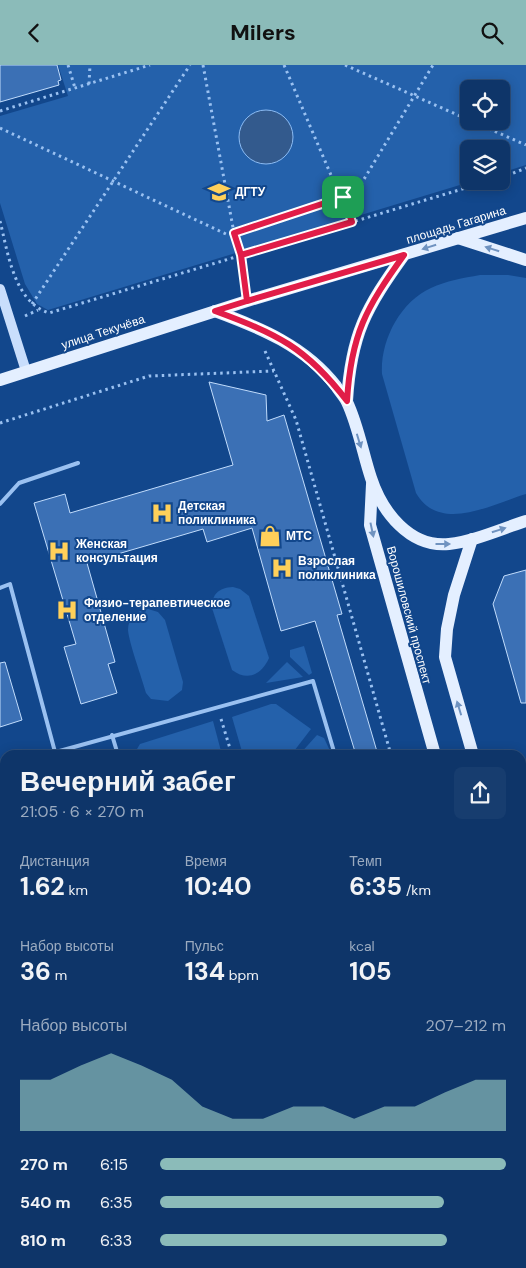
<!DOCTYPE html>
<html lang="ru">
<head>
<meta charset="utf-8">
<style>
  :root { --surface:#0e3569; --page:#173d6f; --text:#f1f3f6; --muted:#9babc0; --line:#2e507d; --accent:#8bbbb9 }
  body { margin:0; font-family:"DM Sans",sans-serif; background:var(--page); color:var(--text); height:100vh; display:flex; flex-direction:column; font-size:19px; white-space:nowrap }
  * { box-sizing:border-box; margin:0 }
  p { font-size:16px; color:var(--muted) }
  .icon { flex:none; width:28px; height:28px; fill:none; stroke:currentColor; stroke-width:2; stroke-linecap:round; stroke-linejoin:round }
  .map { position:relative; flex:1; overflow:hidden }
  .drawer { position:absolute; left:0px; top:685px; width:526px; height:519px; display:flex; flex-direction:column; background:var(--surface); border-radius:15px 15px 0 0; box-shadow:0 2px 12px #0003,0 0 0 1px var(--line) }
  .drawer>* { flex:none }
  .buttons { position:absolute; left:460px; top:15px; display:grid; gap:10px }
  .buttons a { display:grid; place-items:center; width:50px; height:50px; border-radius:8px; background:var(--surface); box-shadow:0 2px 12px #0003,0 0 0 1px var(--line); font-size:25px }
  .pin { position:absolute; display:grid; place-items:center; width:42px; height:42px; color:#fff; margin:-21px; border-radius:10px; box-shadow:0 2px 8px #0006 }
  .round { display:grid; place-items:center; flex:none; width:52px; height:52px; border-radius:8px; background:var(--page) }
  .head { display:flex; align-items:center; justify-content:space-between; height:85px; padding:0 20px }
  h1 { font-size:28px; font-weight:700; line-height:38px }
  .metrics { display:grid; grid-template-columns:repeat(3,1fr); gap:8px; height:85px; padding:5px 20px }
  .metrics div { display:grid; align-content:center }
  .metrics b { font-size:25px; font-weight:700 }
  .metrics small { font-size:14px; font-weight:400 }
  .metrics p { font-size:14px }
  .chart { height:140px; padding:10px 20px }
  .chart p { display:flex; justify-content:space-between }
  .chart svg { width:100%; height:90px; margin-top:5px; fill:var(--accent); opacity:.7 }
  ul { padding:0 20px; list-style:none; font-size:16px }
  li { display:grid; grid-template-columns:80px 60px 1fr; align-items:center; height:38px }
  li i { height:12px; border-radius:6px; background:var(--accent) }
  header { display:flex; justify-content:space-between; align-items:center; height:65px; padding:0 20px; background:var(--accent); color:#111; font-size:22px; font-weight:700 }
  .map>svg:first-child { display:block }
  .green { fill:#2461ab; fill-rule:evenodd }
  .water { fill:#335a8d; stroke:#8cbcf4 }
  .building { fill:#3b70b5; stroke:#c1dcfc }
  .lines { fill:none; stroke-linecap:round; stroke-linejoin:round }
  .path { stroke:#9ac1f1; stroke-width:3; stroke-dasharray:2.5 4; stroke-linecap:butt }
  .lane { stroke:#9ac1f1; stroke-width:4 }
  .secondary { stroke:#c9defc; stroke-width:10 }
  .primary { stroke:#e4efff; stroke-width:12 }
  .oneway { fill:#7093c0 }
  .route-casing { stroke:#fff; stroke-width:10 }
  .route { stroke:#e11d48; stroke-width:6 }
  .labels { text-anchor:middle; stroke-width:4; stroke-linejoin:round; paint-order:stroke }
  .poi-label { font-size:12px; font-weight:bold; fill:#fff; stroke:#12478c; text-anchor:start }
  .street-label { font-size:12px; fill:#fff; stroke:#12478c }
</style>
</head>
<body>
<header><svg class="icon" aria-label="back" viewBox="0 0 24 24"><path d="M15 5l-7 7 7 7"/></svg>Milers<svg class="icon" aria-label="search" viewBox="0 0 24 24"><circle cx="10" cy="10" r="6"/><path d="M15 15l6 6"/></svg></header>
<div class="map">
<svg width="526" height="1203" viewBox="0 0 526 1203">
  <rect width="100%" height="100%" fill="#12478c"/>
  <g class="green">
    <path d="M58,0H526V100L501,108V84H469V116H473L48,245L37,239L25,219L0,138V51L68,31ZM469,24H501V56H469Z"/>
    <path d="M480,210H508L526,213V429C492,439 440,469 416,428L382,309C380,276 400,237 431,223C446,216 463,213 480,210Z"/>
    <path d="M233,522L240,524L249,531L269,593C262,609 248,617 232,605L212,543C212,529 218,523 233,522Z"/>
    <path d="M148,544L158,547L165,555L183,617L182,625L168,636L151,634L146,628C142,613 129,578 128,565C128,553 137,545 148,544Z"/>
    <polygon points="304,581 312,608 309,610 290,592 290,585"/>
    <polygon points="287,597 303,612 266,618"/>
    <polygon points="271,639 276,639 311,664 291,690 243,690 232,652"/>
    <polygon points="213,656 222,690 143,690 137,684 140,679"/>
    <polygon points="317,670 324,673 332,690 299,690"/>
    <polygon points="0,973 5,991 5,1043 0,1045"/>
  </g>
  <circle class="water" cx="266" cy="72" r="27"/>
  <g class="building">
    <polygon points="0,0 57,0 61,15 58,16 59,20 0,37"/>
    <polygon points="209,317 266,330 267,356 284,350 342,549 337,550 378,690 356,690 315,556 281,566 252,463 207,477 203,464 87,498 115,597 108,599 117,628 81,639 64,582 76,579 34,438 65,429 70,448 233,400"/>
    <polygon points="526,505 526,638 521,638 493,539 504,511"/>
    <polygon points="5,597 22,655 0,662 0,598"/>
  </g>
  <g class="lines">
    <g class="path">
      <polyline points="68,0 75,23"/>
      <polyline points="203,0 234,168 241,190 245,220"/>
      <polyline points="284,0 351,157"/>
      <polyline points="345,0 469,55"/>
      <polyline points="89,19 90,0"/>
      <polyline points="0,46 150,0"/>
      <polyline points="471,56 526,80"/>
      <polyline points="0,63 228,170 355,129 433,0"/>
      <polyline points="501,113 526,103"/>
      <path d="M0,156C8,188 14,237 49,248L489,116"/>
      <polyline points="32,239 190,0"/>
      <polyline points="25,251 38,245"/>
      <polyline points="265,286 296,355 391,690"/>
      <polyline points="0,358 149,311 274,306"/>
      <polyline points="221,654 232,690"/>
      <polyline points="129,688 137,690"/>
      <polyline points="521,1125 526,1141"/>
      <polyline points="157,1199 159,1203"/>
      <polyline points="309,1199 314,1203"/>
      <polyline points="376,1199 377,1203"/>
      <polyline points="185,1203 186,1199"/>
    </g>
    <g class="lane">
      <polyline points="0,439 19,418 78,398"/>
      <polyline points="0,523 10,519 55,687"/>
      <polyline points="112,670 118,690"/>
      <polyline points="45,690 313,616 335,690"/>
      <polyline points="0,703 5,702"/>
      <polyline points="521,743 526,741"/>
      <polyline points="0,943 5,961"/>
      <polyline points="0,1060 5,1059"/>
      <polyline points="267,1199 268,1203"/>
      <polyline points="491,1199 492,1203"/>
    </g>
    <polyline class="secondary" points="0,224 26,306"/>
    <g class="primary">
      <polyline points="458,173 526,195"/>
      <path d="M215,246C261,263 305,281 336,321C339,326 344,331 347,337C358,360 363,389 371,413C382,447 410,483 449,479C475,476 501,464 526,456"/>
      <polyline points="0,315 247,236 526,153"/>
      <path d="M347,336C351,269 366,243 404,190"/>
      <polyline points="372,419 370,460 435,690"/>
      <polyline points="472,474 454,530 447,564 445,592 473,690"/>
      <polyline points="521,850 526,866"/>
      <polyline points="521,976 526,992"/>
    </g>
  </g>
  <defs><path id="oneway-solid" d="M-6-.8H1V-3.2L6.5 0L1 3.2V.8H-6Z" transform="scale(1.25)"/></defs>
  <g class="oneway">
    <use href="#oneway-solid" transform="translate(429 182) rotate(163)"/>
    <use href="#oneway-solid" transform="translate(492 184) rotate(-163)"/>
    <use href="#oneway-solid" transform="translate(359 376) rotate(73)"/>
    <use href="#oneway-solid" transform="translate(372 465) rotate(78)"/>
    <use href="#oneway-solid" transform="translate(499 465) rotate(-18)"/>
    <use href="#oneway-solid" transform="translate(443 479)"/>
    <use href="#oneway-solid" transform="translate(459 643) rotate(-107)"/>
  </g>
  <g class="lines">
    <g class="route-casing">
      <path id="route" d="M343,132L234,168L241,190L247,236L215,246C277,269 306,282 347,336C351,269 366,243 404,190L247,236L241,190L352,157L343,132"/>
    </g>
    <use href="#route" class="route"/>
  </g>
  <defs>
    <g id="university-bare" transform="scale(1.725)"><path d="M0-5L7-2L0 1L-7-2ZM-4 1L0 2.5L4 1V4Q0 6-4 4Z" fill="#ffd05a" stroke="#12478c" stroke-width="2.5" paint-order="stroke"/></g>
    <g id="hospital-bare" transform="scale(1.725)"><path d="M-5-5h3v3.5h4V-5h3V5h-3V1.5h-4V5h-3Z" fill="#ffd05a" stroke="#12478c" stroke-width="2.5" paint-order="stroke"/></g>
    <g id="shop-bare" transform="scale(1.725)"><path d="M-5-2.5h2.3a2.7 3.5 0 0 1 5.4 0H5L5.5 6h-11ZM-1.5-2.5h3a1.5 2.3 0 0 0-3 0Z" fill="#ffd05a" stroke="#12478c" stroke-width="2.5" paint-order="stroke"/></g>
  </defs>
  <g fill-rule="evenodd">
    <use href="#university-bare" x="219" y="127"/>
    <use href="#hospital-bare" x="162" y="448"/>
    <use href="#shop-bare" x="270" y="471"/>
    <use href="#hospital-bare" x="59" y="486"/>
    <use href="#hospital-bare" x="282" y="503"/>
    <use href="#hospital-bare" x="67" y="545"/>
  </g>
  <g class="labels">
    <g class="poi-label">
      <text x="235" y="131">ДГТУ</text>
      <text x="178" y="445">Детская<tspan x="178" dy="14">поликлиника</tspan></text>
      <text x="286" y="475">МТС</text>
      <text x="76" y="483">Женская<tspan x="76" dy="14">консультация</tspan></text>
      <text x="298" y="500">Взрослая<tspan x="298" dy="14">поликлиника</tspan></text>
      <text x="84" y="542">Физио-терапевтическое<tspan x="84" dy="14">отделение</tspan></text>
    </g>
    <g class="street-label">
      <text transform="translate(456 160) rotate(-17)" y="4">площадь Гагарина</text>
      <text transform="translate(103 267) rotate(-18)" y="4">улица Текучёва</text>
      <text transform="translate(409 550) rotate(75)" y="4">Ворошиловский проспект</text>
    </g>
  </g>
</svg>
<div class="buttons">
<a><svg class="icon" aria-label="locate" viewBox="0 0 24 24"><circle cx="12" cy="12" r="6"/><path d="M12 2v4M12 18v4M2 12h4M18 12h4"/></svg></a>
<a><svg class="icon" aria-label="layers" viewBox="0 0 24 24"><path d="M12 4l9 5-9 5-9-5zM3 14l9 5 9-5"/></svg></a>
</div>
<div class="pin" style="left:343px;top:132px;background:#1e9e55"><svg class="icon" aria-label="arrive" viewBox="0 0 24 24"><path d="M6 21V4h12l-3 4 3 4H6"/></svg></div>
<section class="drawer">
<div class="head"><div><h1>Вечерний забег</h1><p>21:05 · 6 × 270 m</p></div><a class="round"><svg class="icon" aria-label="share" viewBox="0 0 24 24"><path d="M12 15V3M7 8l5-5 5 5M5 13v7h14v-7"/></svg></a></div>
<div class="metrics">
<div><p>Дистанция</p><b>1.62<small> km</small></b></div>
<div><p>Время</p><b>10:40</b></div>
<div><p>Темп</p><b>6:35<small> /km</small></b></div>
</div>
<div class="metrics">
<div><p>Набор высоты</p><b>36<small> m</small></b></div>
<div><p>Пульс</p><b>134<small> bpm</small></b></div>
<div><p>kcal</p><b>105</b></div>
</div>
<div class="chart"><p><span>Набор высоты</span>207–212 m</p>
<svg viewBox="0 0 160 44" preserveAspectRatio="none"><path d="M0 44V19L10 19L20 12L30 6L40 12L50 19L60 32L70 38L80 38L90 32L100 32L110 38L120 32L130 32L140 25L150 19L160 19V44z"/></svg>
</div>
<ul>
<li><b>270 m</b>6:15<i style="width:100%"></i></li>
<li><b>540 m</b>6:35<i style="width:82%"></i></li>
<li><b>810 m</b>6:33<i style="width:83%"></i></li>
</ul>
</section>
</div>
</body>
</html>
